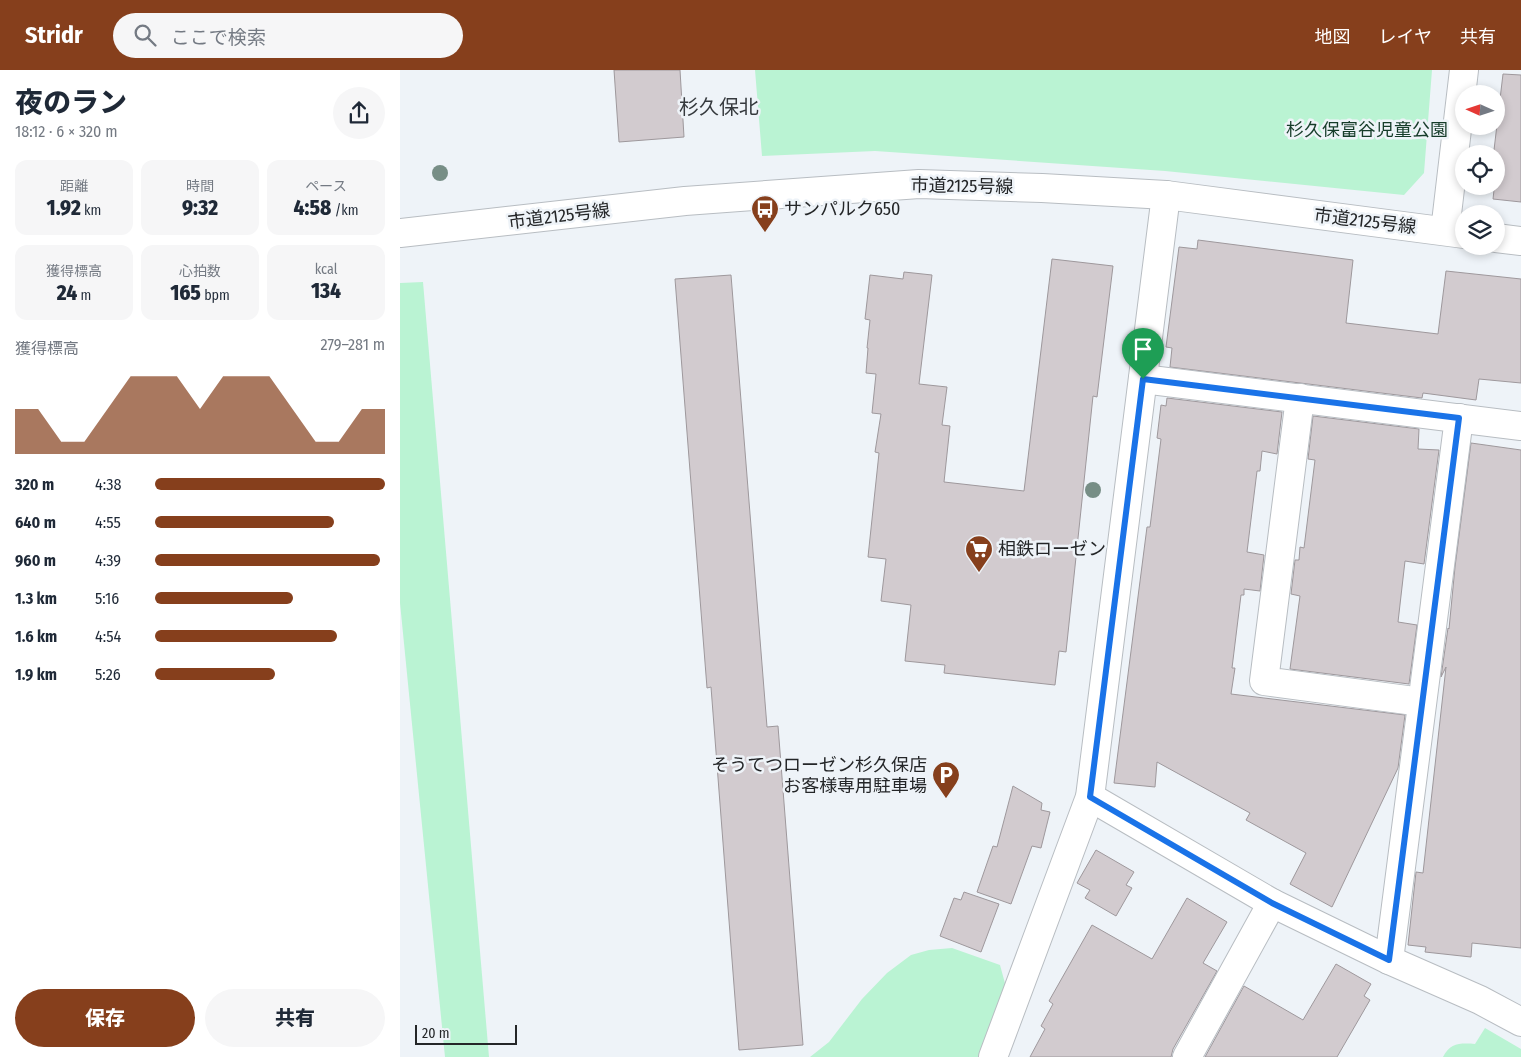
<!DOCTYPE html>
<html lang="ja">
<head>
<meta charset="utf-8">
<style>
  :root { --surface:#fff; --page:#f6f6f7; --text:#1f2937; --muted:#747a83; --accent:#863f1c }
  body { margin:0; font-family:"Fira Sans Condensed","Noto Sans JP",sans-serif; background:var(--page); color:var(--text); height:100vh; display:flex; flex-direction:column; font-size:19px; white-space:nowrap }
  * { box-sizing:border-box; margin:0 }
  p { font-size:16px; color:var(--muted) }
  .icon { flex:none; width:28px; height:28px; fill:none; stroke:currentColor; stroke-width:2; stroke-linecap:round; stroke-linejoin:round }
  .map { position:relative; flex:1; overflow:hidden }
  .drawer { display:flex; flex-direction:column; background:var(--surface); width:400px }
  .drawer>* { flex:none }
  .needle { width:32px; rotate:273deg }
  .buttons { position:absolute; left:1055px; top:15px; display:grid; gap:10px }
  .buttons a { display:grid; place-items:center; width:50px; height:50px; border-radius:50%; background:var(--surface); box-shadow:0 2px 8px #0003; font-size:25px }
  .scale { position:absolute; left:15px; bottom:12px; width:102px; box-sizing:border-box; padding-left:5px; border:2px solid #242628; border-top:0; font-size:14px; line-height:18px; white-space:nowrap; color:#242628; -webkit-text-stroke:4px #eef3f8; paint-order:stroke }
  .pin { position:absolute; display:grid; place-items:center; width:42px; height:42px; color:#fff; margin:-51px -21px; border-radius:50% 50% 50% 0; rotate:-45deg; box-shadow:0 0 5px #0007 }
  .pin .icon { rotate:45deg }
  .round { display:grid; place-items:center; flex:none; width:52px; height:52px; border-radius:26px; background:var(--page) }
  .summary { display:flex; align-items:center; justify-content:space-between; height:85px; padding:0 15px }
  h1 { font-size:28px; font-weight:800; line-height:38px }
  .figures { display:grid; grid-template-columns:repeat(3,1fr); gap:8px; height:85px; padding:5px 15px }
  .figures div { display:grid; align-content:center; border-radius:12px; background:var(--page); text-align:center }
  .figures b { font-size:21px; font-weight:800 }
  .figures small { font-size:14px; font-weight:400 }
  .figures p { font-size:14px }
  .chart { height:140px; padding:10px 15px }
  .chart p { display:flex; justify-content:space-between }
  .chart svg { width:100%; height:90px; margin-top:5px; fill:var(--accent); opacity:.7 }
  .primary-button { display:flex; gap:10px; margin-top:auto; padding:10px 15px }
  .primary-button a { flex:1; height:58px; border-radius:30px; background:var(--accent); color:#fff; font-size:20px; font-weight:800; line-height:58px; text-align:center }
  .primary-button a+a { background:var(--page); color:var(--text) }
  ul { padding:0 15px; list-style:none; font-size:16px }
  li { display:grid; grid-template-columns:80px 60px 1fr; align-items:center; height:38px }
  li i { height:12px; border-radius:6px; background:var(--accent) }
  header { display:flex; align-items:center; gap:30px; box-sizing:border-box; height:70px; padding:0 25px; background:var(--accent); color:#fff }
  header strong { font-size:24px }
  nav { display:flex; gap:28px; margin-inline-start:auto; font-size:18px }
  .search { width:350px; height:45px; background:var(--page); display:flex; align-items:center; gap:12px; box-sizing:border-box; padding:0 18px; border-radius:28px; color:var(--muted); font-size:19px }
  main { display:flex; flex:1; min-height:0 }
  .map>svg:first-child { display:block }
  .green { fill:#baf3d3 }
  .building { fill:#d2cbcf; stroke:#9e989c }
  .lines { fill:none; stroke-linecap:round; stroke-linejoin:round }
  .minor-casing { stroke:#b8bdc2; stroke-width:30 }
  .minor { stroke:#fff; stroke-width:28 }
  .tree { fill:#778e86 }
  .route-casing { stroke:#fff; stroke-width:10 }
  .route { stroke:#1a73e8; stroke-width:6 }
  .labels { text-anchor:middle; stroke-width:5; stroke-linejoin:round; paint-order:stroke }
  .park-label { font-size:18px; fill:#153c29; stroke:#eef3f8 }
  .street-label { font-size:18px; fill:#242628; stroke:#eef3f8 }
  .poi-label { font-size:18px; fill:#242628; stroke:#eef3f8; text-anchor:start }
  .quarter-label { font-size:20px; fill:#363a3e; stroke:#eef3f8 }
</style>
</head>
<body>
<header>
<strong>Stridr</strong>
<div class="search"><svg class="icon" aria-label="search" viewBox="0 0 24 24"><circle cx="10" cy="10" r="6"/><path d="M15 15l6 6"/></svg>ここで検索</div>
<nav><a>地図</a><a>レイヤ</a><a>共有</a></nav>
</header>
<main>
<section class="drawer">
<div class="summary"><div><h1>夜のラン</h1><p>18:12 · 6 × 320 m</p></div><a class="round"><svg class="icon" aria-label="share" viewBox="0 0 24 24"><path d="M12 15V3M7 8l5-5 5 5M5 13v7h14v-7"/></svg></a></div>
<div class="figures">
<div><p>距離</p><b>1.92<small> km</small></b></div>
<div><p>時間</p><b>9:32</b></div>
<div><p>ペース</p><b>4:58<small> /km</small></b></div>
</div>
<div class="figures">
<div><p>獲得標高</p><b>24<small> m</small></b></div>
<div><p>心拍数</p><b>165<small> bpm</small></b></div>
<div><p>kcal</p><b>134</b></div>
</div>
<div class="chart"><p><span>獲得標高</span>279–281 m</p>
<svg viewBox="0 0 160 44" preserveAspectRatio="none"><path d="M0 44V22L10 22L20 38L30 38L40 22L50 6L60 6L70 6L80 22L90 6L100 6L110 6L120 22L130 38L140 38L150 22L160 22V44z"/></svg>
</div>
<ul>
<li><b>320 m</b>4:38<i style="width:100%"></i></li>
<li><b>640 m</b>4:55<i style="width:78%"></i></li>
<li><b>960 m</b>4:39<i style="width:98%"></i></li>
<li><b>1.3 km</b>5:16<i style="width:60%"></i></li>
<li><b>1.6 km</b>4:54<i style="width:79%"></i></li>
<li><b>1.9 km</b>5:26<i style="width:52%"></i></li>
</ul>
<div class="primary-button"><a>保存</a><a>共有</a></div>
</section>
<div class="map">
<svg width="1121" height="987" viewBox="0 0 1121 987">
  <rect width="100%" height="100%" fill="#eef3f8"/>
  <g class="green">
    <polygon points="355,0 1032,0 1024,103 1004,125 765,101 475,81 362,86"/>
    <polygon points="23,212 89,987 45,987 0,533 0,213"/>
    <polygon points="552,878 600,895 606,917 586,987 410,987 429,972 462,929 487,903 511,885 529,880"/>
    <path d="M1085,958L1121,979V987H1043C1050,973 1060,973 1075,974Z"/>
  </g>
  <g class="building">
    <polygon points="214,0 280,0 284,67 219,72"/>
    <polygon points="1103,4 1121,5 1121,132 1093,129 1094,120 1087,119 1087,116 1096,116 1096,84 1090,84 1091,80 1094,80"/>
    <polygon points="798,170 953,190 946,253 1038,264 1046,201 1121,209 1121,313 1079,309 1076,330 1023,323 1022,328 770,297 772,278 766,277 779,177 797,179"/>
    <polygon points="652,189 713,196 697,327 693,326 666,582 659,581 655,615 544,603 545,595 505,591 511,535 481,531 486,489 468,487 479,383 475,382 481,344 472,343 476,304 466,303 468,278 467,278 470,250 465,249 470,205 503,209 504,202 532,205 519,314 547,317 542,355 550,356 544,412 624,421"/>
    <polygon points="331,205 367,657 378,656 403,975 339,980 311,617 307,618 275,209"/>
    <polygon points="767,328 882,342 877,384 862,381 860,401 857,401 847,482 864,485 860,521 844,519 844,525 841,525 832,598 835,598 831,624 1005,645 998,698 932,837 890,814 906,783 846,750 850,743 757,692 755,717 714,713 747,457 750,457 761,369 757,368 761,335 766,336"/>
    <polygon points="913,346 1019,359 1018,379 1039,380 1024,494 1005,491 998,552 1017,555 1009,614 890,599 900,526 891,524 895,490 899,490 900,477 904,478 915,390 908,389"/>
    <polygon points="1071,373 1121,380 1121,878 1072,873 1071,887 1025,882 1026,877 1008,875 1016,802 1023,803 1046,597 1041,607 1048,558 1049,559 1055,497"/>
    <polygon points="613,716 642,733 641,740 650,742 641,778 632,776 611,834 577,822 593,776 597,777"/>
    <polygon points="696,780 734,802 726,815 732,818 716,846 685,828 690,820 677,813"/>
    <polygon points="564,822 599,834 581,882 540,866 554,828 561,830"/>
    <polygon points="787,828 827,852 803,893 817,901 773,979 771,987 630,987 645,959 641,956 653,934 649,931 692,855 752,889"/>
    <polygon points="936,894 971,914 964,926 970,930 937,987 805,987 844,916 903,950"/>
  </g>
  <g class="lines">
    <g class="minor-casing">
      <g id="minor">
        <polyline points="1045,161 1064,0"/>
        <polyline points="0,163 285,131 519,114 642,118 766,125 1064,164"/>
        <polyline points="1096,168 1121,171"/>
        <polyline points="743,309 1121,356"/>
        <polyline points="900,328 864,611 1022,632"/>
        <polyline points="690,727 872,833 989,890 1080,930 1121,952"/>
        <polyline points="989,890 1059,348"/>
        <polyline points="593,987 690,727 766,125"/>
        <polyline points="787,987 872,833"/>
      </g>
    </g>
    <use href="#minor" class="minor"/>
  </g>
  <g class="tree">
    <circle cx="40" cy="103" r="8"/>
    <circle cx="693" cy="420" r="8"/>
  </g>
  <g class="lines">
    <g class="route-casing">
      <polygon id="route" points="743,309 1059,348 989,890 872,833 690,727"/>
    </g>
    <use href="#route" class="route"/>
  </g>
  <defs>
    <g id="bus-pin" transform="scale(1.4375)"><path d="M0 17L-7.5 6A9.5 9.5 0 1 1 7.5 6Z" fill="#863f1c" stroke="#eef3f8"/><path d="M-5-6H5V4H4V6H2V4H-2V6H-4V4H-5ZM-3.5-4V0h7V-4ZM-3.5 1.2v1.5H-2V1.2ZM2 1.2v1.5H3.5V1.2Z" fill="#fff"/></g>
    <g id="supermarket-pin" transform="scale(1.4375)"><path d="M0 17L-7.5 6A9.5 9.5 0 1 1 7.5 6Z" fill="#863f1c" stroke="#eef3f8"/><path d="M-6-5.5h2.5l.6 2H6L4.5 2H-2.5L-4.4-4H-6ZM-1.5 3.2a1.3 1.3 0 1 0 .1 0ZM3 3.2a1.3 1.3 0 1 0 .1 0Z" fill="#fff"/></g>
    <g id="parking-pin" transform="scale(1.4375)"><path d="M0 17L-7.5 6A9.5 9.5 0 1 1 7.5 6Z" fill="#863f1c" stroke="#eef3f8"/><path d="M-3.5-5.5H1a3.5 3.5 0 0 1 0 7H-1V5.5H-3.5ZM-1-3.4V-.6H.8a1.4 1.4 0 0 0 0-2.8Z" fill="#fff"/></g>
  </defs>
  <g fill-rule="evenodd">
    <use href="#bus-pin" x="365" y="139"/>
    <use href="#supermarket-pin" x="579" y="479"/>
    <use href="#parking-pin" x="546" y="705"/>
  </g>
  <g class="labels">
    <g class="park-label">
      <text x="967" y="66">杉久保富谷児童公園</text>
    </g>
    <g class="street-label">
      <text transform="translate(562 116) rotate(1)" y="6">市道2125号線</text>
      <text transform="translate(159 146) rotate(-7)" y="6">市道2125号線</text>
      <text transform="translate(965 151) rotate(7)" y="6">市道2125号線</text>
    </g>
    <g class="poi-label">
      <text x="384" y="145">サンパルク650</text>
      <text x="598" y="485">相鉄ローゼン</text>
      <text x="527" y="701" text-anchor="end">そうてつローゼン杉久保店<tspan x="527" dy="21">お客様専用駐車場</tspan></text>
    </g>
    <g class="quarter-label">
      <text x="319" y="44">杉久保北</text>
    </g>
  </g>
</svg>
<div class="buttons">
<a><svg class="needle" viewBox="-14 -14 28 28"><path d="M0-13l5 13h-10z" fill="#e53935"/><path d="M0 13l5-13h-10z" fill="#747a83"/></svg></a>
<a><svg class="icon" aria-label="locate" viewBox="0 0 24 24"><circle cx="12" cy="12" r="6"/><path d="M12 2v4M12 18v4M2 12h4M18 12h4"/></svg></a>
<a><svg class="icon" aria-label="layers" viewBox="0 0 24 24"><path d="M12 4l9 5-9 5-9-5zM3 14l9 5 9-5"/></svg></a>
</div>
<div class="scale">20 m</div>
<div class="pin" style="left:743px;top:309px;background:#1e9e55"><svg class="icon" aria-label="arrive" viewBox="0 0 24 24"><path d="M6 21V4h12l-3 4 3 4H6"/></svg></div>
</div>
</main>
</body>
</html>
